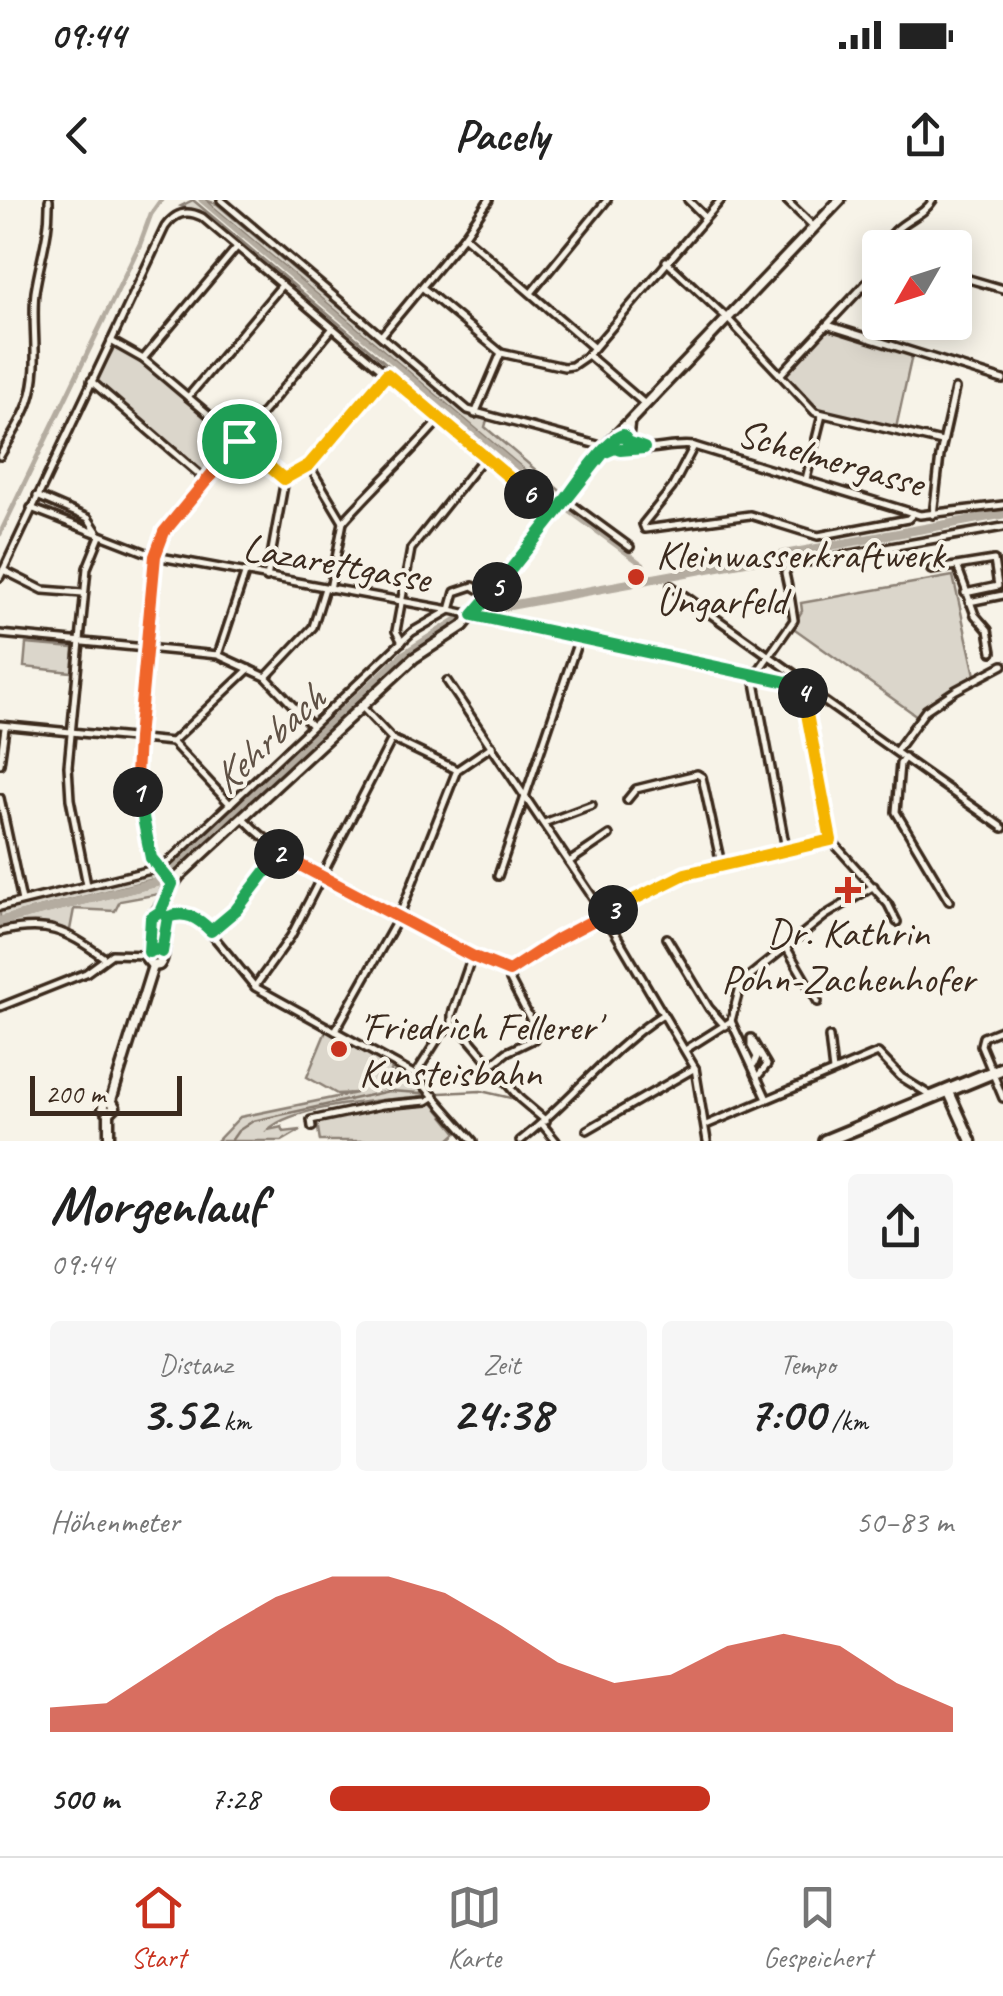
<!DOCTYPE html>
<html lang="de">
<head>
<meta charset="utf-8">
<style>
  :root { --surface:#fff; --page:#f6f6f6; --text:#222; --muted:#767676; --line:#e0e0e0; --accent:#c8321e }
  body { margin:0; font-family:Caveat,sans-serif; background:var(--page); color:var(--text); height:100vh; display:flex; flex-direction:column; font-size:38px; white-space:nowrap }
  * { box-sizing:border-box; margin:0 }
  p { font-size:32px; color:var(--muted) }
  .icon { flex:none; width:55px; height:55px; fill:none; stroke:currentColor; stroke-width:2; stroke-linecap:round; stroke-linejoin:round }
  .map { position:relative; height:941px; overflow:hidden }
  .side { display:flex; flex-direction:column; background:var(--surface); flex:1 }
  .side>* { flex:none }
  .needle { width:65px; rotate:231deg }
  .tools { position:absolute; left:862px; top:30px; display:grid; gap:20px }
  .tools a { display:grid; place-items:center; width:110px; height:110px; border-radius:10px; background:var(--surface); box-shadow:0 5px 25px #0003; font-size:50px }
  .scale { position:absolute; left:30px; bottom:25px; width:152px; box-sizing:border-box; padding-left:10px; border:5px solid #3b2a1e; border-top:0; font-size:28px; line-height:35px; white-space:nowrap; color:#3b2a1e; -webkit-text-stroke:8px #f7f3e8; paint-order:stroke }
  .pin { position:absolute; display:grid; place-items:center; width:85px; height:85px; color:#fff; margin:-42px; border:5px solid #fff; border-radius:50%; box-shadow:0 2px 10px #0007 }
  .km { position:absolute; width:50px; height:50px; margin:-25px; border-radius:50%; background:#222; color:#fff; font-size:28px; line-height:50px; text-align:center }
  .round { display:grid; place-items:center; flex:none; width:105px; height:105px; border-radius:10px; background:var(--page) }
  .overview { display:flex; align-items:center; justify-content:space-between; height:170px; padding:0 50px }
  h1 { font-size:55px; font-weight:600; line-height:75px }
  .metrics { display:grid; grid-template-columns:repeat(3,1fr); gap:15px; height:170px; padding:10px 50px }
  .metrics div { display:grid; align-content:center; border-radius:10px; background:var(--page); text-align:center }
  .metrics b { font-size:50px; font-weight:600 }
  .metrics small { font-size:28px; font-weight:400 }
  .metrics p { font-size:28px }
  .chart { height:280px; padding:20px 50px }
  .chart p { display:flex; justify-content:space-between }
  .chart svg { width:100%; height:180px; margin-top:10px; fill:var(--accent); opacity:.7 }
  ul { padding:0 50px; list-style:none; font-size:32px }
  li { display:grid; grid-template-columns:160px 120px 1fr; align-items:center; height:75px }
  li i { height:25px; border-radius:12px; background:var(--accent) }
  .status { display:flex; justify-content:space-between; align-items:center; height:70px; padding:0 50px; background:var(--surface); direction:ltr }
  .status svg { height:28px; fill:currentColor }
  header { display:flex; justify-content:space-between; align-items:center; height:130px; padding:0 50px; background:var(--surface); font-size:45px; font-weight:600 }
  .tab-bar { display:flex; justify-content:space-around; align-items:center; height:140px; border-top:2px solid var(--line); background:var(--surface); font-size:28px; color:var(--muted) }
  .tab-bar a { display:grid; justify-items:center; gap:5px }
  .tab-bar .active { color:var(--accent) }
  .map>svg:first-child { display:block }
  .green { fill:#dbd6cb; stroke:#8b8074; stroke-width:2.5 }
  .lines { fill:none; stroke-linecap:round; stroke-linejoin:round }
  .stream { stroke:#84786c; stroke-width:2.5 }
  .canal { stroke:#b4aca0; stroke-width:5 }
  .river { stroke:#b4aca0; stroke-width:9 }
  .minor-casing { stroke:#3b2a1e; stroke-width:12 }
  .tertiary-casing { stroke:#3b2a1e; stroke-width:15 }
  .primary-casing { stroke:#3b2a1e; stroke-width:18 }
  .minor { stroke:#f7f3e8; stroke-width:5 }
  .tertiary { stroke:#f7f3e8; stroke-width:8 }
  .primary { stroke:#f7f3e8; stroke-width:10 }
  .split-1-casing { stroke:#fff; stroke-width:20 }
  .split-2-casing { stroke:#fff; stroke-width:20 }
  .split-3-casing { stroke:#fff; stroke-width:20 }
  .split-4-casing { stroke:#fff; stroke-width:20 }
  .split-5-casing { stroke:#fff; stroke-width:20 }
  .split-6-casing { stroke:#fff; stroke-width:20 }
  .split-7-casing { stroke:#fff; stroke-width:20 }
  .split-1 { stroke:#f0652b; stroke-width:12 }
  .split-2 { stroke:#22a559; stroke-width:12 }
  .split-3 { stroke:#f0652b; stroke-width:12 }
  .split-4 { stroke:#f5b400; stroke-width:12 }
  .split-5 { stroke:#22a559; stroke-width:12 }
  .split-6 { stroke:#22a559; stroke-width:12 }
  .split-7 { stroke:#f5b400; stroke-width:12 }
  .poi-dot { fill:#c8321e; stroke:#f7f3e8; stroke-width:4 }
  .labels { text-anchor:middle; stroke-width:8; stroke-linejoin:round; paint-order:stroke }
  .street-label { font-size:40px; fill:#3b2a1e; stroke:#f7f3e8 }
  .poi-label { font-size:40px; fill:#3b2a1e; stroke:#f7f3e8; text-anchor:start }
  .water-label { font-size:42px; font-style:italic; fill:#5f5145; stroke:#f7f3e8 }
</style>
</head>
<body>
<div class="status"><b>09:44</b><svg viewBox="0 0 49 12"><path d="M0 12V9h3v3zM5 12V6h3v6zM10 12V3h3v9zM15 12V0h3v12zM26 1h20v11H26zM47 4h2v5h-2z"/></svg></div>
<header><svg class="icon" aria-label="back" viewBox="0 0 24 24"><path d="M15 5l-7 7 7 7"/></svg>Pacely<svg class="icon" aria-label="share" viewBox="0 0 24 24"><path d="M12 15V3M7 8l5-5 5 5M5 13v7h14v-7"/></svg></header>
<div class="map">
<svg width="1003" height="941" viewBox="0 0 1003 941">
  <rect width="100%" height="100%" fill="#f7f3e8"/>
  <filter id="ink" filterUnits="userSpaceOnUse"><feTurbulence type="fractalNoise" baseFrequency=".01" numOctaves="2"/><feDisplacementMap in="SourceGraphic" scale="20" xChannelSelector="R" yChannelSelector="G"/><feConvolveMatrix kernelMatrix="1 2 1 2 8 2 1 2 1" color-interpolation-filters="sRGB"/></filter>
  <g filter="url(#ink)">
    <g class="green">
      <polygon points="193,0 550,302 556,304 551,308 201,13 181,6"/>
      <polygon points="205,0 217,4 467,215 487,220 485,227 564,294 559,299"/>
      <polygon points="828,128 912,155 896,228 818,211 784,176"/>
      <polygon points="114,148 134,156 231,237 232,241 207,271 203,272 98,183 97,179"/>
      <polygon points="953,376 975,475 955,486 917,516 792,427 802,411 801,403"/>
      <polygon points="26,444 74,448 72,472 24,467"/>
      <polygon points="153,673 158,678 0,718 0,710"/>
      <polygon points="162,684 159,694 120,701 115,711 74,709 70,730 26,725 0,730 0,724"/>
      <path d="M326,831L393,867L383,886L378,888L386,887L396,868C408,875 422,881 423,896C386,900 293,905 268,930L282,927L284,932L301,930L282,941H217L240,917L356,893L337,894L307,877Z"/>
      <polygon points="433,903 457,933 448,941 320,941 317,922 380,909"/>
    </g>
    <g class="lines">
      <g class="stream">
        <polyline points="440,893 481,891 511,898"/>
        <polyline points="231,941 238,931 253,921 389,891 421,893"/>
      </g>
      <g class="canal">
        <polyline points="201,0 568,310 643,365 645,371"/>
        <polyline points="0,334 140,44 151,14 161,0"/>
      </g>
      <g class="river">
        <polyline points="640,381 1003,314"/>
        <polyline points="491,409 632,383"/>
        <polyline points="0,721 158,682 168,675 404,455 457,421"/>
      </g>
      <g class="minor-casing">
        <g id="minor">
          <polyline points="221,0 468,210 605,247"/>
          <polyline points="688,0 705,17"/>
          <polyline points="786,0 814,27"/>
          <polyline points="464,36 594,148"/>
          <path d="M885,48C893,21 921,20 933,0"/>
          <polyline points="666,61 728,119 815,212 942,242"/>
          <polyline points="955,75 1003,89"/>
          <polyline points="423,88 501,153 564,167 572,166 588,155 721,0"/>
          <polyline points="531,93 607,0"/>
          <polyline points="827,125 1003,180"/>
          <polyline points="381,136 464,36 489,0"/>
          <polyline points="111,141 143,159 285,279"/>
          <polyline points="588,155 646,205"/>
          <polyline points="143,159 237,47"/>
          <polyline points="780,175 869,80 880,61"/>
          <polyline points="91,181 206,280"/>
          <polyline points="188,197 282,85"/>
          <polyline points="475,214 501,153"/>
          <polyline points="694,246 672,288 643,324 645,329 750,315 818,336 908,319 914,313"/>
          <path d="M626,248C647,253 672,243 694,246L920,315L1003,305"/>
          <path d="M0,256C10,238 23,220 29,201C41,166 31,128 35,92C40,59 50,35 49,0"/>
          <polyline points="309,265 343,322 330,389"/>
          <polyline points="806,279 822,215"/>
          <polyline points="37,296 88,318 100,336"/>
          <polyline points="566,300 630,347"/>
          <polyline points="31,308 155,356 450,410 801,485"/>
          <polyline points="933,315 940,256 955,189"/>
          <path d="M343,322C375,286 409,255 440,219"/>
          <polyline points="958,368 975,415 988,430 992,452"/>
          <polyline points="3,370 43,390 83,393"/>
          <polyline points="931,370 994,360 998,386 965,393"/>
          <path d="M0,377L165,27C175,13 186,9 202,17L553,315"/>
          <polyline points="267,378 285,279 309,265 387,174"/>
          <polyline points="671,386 796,475 801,485 1003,628"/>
          <polyline points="788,387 785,373 790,365 1003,327"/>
          <polyline points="969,402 1003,395"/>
          <polyline points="0,434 218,455 266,477 312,526"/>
          <polyline points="402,442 396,431 411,349 485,256"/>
          <polyline points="218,455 245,374"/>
          <polyline points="266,477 313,427 325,388"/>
          <polyline points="447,481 604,714 695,868 707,941"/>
          <polyline points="802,488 831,640 888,704 897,722"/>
          <polyline points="361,506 392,539 457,570"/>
          <polyline points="0,525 172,542 230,604"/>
          <polyline points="172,542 249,469"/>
          <polyline points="896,551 926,510 956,490 1003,465"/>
          <polyline points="905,557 900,564 896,612 949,701"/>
          <polyline points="0,564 5,528"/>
          <polyline points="0,598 22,701"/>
          <polyline points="627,600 636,589 697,574 702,577 721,664"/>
          <path d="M242,617C282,659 333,683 384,709C425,731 466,753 509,771"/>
          <polyline points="544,623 592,605"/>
          <polyline points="786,649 754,477 794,420 790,395"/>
          <polyline points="569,662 609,635"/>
          <polyline points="498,676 579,438"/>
          <polyline points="172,684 151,658 136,577 155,356 164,332 332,129"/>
          <polyline points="87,685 70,599 68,566 87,368 100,336"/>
          <polyline points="0,707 163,667 412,432 450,410 455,392 473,386 487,394"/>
          <polyline points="168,717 184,715 200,720 255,787 415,875 473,941"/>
          <polyline points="211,731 237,710 280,652"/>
          <path d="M0,732C47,721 65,730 103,757"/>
          <polyline points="667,738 709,808 725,826"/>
          <polyline points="786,747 818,802"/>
          <polyline points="256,785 291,736 392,539"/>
          <polyline points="0,807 86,773 112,754 147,755"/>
          <polyline points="731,821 767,899"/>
          <polyline points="452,824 459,827 520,899 546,921"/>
          <polyline points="1003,829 983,837 981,845 1003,898"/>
          <polyline points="335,831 399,717 457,570 492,546"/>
          <polyline points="829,837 833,871"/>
          <polyline points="685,850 731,821 741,783 826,715 874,686"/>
          <polyline points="754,864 757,857 751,846 751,838 767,865 758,876"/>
          <polyline points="491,865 507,852 534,839 536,830 510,780 509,771 557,739 685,674 831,640"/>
          <polyline points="415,875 441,834 452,824 452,814 472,756"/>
          <polyline points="542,924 556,941"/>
          <polyline points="706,925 878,853 901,877 930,895"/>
          <polyline points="312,927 311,920 382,905 427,901 435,896"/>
          <polyline points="587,930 695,868"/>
          <path d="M520,941C570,902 609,849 663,814"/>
        </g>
      </g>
      <g class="tertiary-casing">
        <g id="tertiary">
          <polyline points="603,253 615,248 620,251 626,248 629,225"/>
          <path d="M153,766L147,759L151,718C163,707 168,690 179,676L414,458L463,426L554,316L605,247L840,0"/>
          <path d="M153,766L159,765C167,756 162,734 168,720L160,712"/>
          <polyline points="948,890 971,941"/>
          <polyline points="109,913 115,907 111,900 153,766"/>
          <polyline points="109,941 109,913 103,907 104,902 111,900"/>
        </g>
      </g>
      <g class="primary-casing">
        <polyline id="primary" points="825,941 1003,868"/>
      </g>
      <use href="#minor" class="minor"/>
      <use href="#tertiary" class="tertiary"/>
      <use href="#primary" class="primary"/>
    </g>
  </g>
  <g class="lines" filter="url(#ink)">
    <g class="split-1-casing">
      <polyline id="split-1" points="138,592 136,577 138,538 155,356 164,332 239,241"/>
    </g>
    <g class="split-2-casing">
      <path id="split-2" d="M138,592L151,658L172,684L160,712L151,718L149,752L156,749L162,752L168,717C186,710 198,718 211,731L236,710L279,654"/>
    </g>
    <g class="split-3-casing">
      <polyline id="split-3" points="279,654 472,756 509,771 558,739 613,710"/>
    </g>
    <g class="split-4-casing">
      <polyline id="split-4" points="613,710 685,674 831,640 803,493"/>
    </g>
    <g class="split-5-casing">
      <polyline id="split-5" points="497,387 473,415 801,485 803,493"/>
    </g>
    <g class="split-6-casing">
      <path id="split-6" d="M497,387L603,253L615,248L620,250L644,248L628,242L623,235C604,241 569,296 554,316L529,294"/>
    </g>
    <g class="split-7-casing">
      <polyline id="split-7" points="239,241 284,279 309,265 387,174 529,294"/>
    </g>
    <use href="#split-1" class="split-1"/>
    <use href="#split-2" class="split-2"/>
    <use href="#split-3" class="split-3"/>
    <use href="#split-4" class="split-4"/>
    <use href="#split-5" class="split-5"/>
    <use href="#split-6" class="split-6"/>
    <use href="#split-7" class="split-7"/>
  </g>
  <g class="poi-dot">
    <circle cx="636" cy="377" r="10"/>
    <path d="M843 675h10v10h10v10h-10v10h-10v-10h-10v-10h10z"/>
    <circle cx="339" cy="849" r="10"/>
  </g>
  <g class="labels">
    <g class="street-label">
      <text transform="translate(831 257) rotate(16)" y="14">Schelmergasse</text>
      <text transform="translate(337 362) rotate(10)" y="14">Lazarettgasse</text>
    </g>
    <g class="poi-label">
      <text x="656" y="368">Kleinwasserkraftwerk<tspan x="656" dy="46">Ungarfeld</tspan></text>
      <text x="848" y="746" text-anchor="middle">Dr. Kathrin<tspan x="848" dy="46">Pohn-Zachenhofer</tspan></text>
      <text x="359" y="840">'Friedrich Fellerer'<tspan x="359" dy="46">Kunsteisbahn</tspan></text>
    </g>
    <g class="water-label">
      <text transform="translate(267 538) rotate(-43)" y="15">Kehrbach</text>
    </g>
  </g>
</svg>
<div class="tools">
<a><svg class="needle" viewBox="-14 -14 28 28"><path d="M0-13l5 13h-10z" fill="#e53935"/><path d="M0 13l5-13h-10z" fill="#767676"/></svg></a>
</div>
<div class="scale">200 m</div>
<div class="pin" style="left:239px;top:241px;background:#1e9e55"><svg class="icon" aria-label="arrive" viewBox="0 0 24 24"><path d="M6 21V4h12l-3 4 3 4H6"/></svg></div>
<b class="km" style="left:138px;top:592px">1</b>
<b class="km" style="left:279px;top:654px">2</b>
<b class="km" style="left:613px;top:710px">3</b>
<b class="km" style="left:803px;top:493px">4</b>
<b class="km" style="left:497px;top:387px">5</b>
<b class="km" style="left:529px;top:294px">6</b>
</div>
<section class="side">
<div class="overview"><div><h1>Morgenlauf</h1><p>09:44</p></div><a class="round"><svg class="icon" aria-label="share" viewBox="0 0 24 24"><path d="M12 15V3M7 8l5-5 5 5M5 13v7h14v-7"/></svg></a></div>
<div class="metrics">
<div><p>Distanz</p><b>3.52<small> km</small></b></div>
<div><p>Zeit</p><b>24:38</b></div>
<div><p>Tempo</p><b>7:00<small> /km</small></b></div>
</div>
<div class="chart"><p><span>Höhenmeter</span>50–83 m</p>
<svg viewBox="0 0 160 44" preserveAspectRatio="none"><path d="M0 44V38L10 37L20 28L30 19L40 11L50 6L60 6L70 10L80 18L90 27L100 32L110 30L120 23L130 20L140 23L150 32L160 38V44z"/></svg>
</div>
<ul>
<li><b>500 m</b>7:28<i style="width:61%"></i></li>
</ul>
</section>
<nav class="tab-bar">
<a class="active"><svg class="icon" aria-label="home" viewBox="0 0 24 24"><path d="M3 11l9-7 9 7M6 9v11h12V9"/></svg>Start</a>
<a><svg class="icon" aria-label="map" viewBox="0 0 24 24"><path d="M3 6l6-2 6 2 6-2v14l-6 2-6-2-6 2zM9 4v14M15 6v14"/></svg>Karte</a>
<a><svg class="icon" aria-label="saved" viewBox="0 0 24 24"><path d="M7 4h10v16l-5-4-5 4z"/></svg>Gespeichert</a>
</nav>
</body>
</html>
